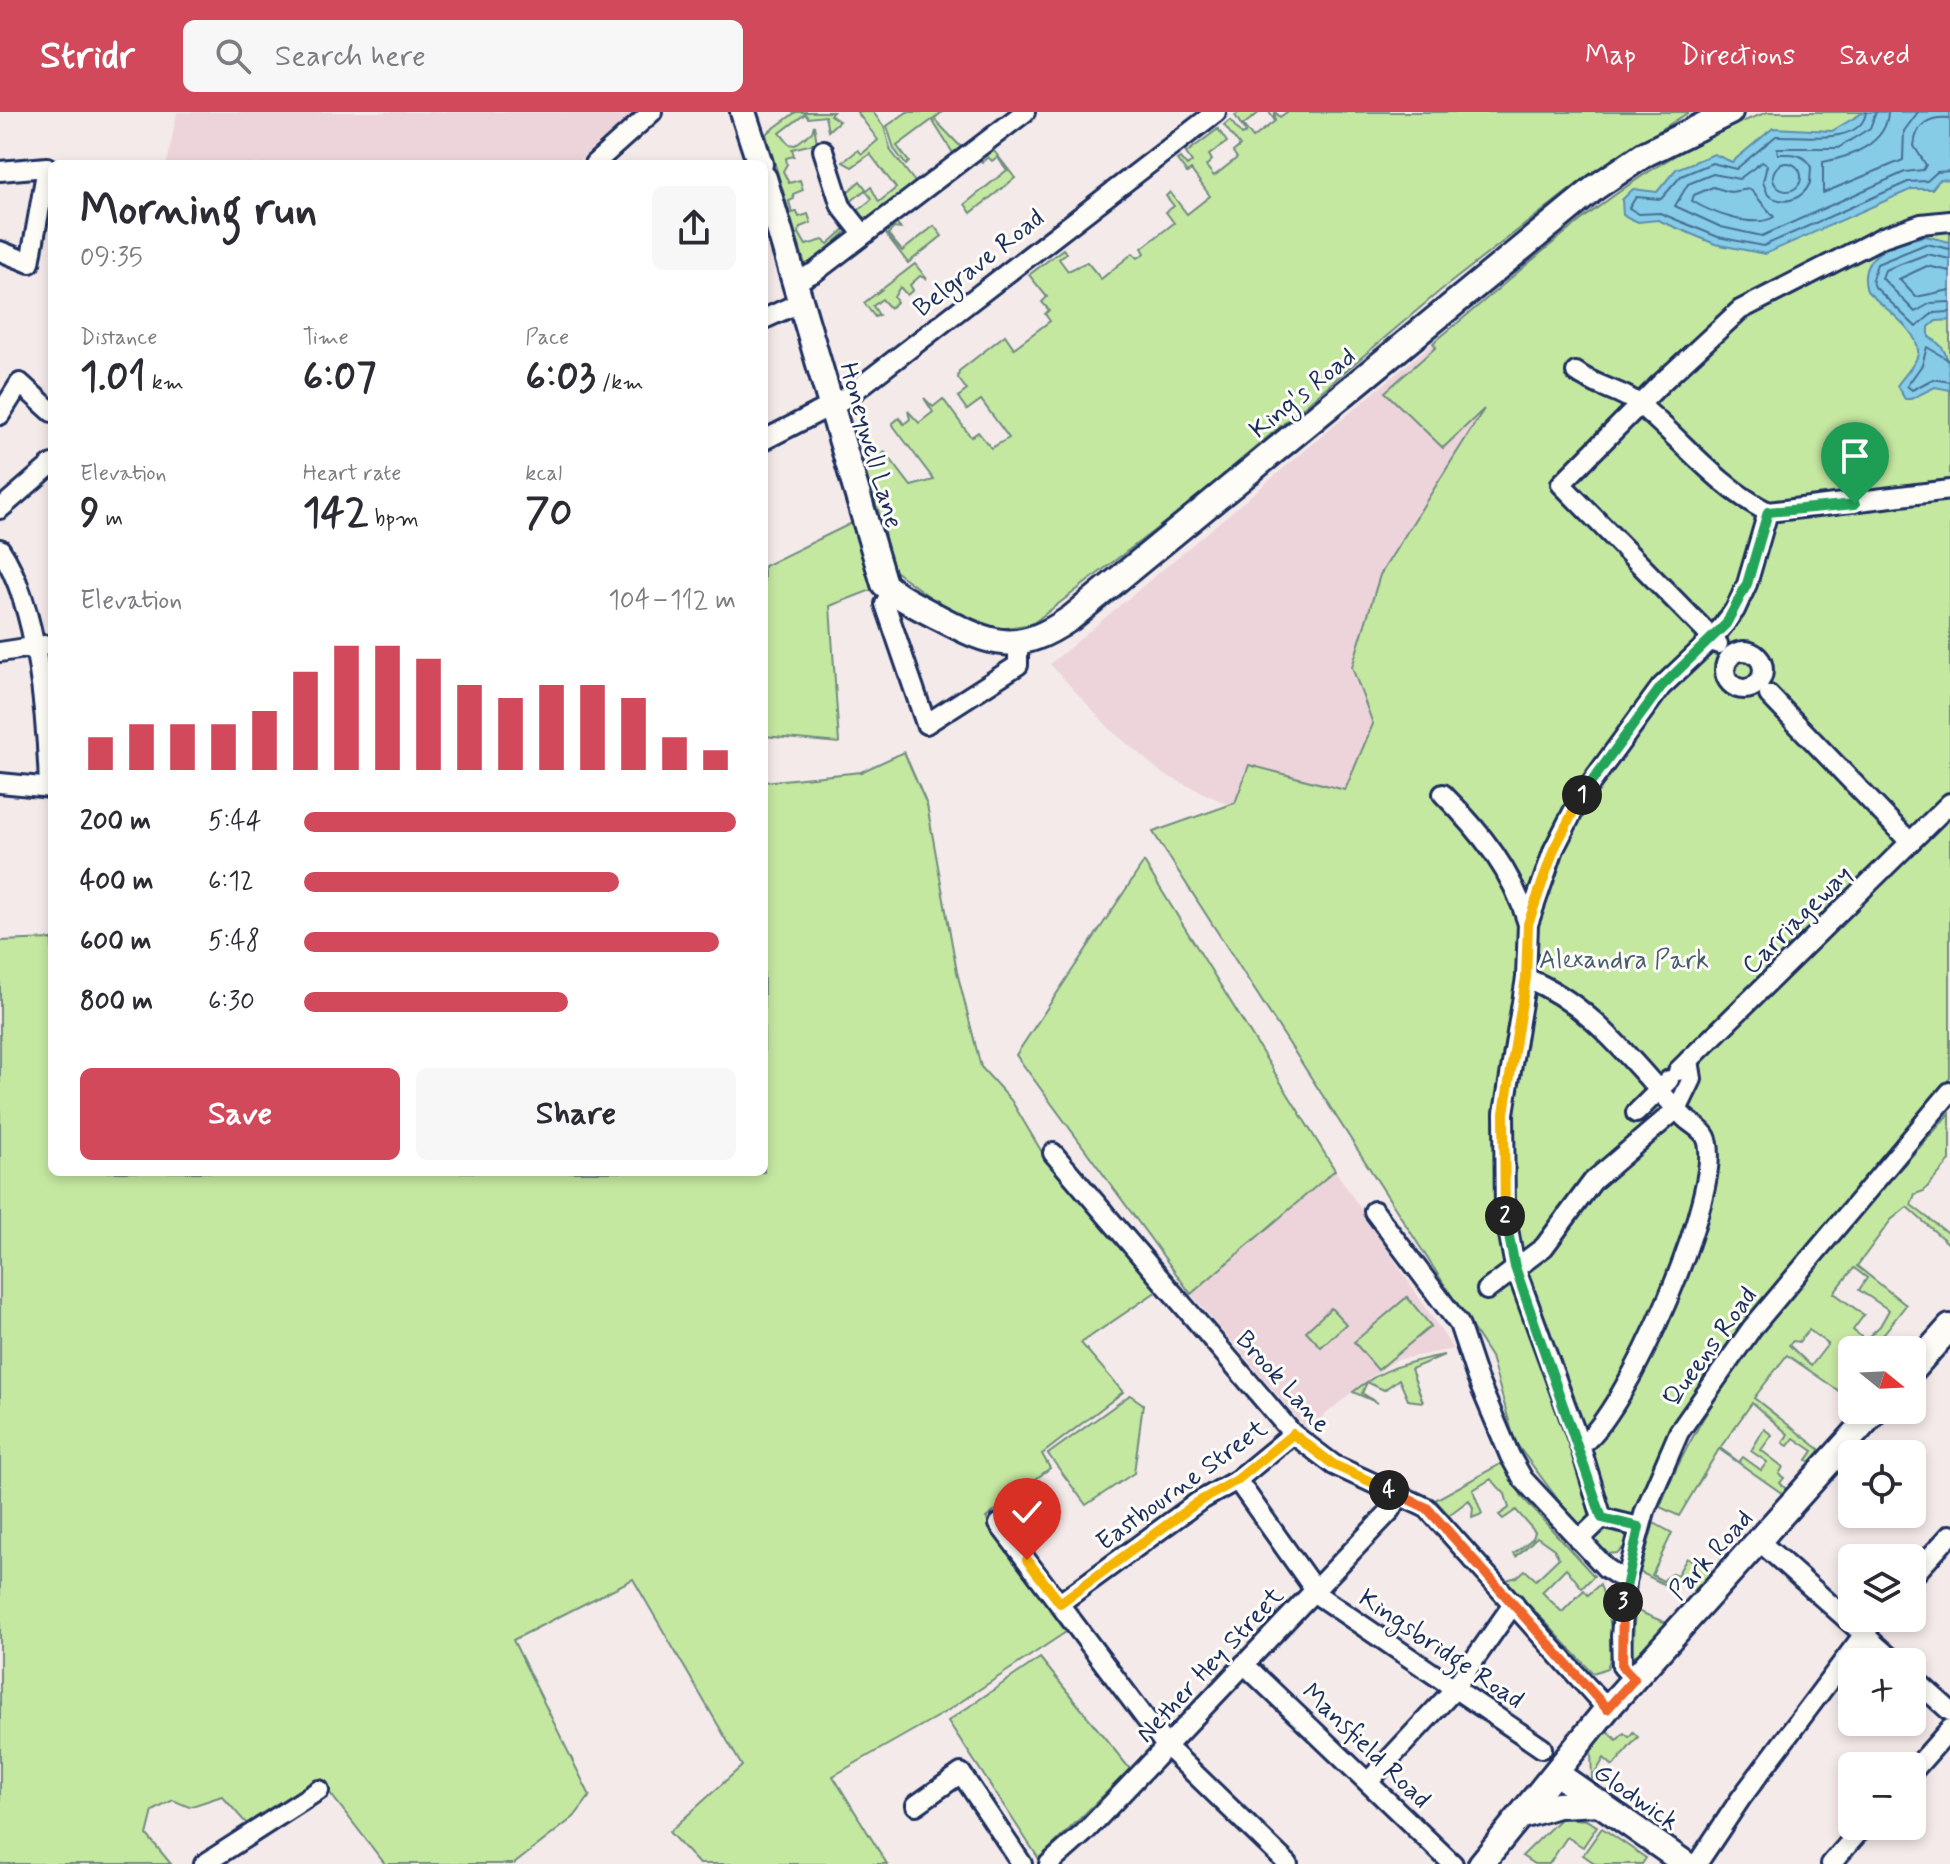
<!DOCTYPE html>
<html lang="en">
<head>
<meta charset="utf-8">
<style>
  :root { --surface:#fff; --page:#f7f7f7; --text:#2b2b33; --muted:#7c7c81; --accent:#d1495b }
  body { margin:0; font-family:Mynerve,sans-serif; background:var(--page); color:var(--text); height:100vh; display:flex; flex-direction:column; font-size:30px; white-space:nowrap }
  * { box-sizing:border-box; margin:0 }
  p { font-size:26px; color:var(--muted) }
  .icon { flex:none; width:44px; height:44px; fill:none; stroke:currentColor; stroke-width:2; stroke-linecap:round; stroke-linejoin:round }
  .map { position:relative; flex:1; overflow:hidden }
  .panel { position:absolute; left:48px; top:48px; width:720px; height:1016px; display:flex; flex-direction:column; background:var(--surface); border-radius:12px; box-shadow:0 4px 12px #0003 }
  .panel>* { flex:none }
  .needle { width:52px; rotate:108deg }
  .controls { position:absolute; left:1838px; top:1224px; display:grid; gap:16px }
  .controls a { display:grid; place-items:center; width:88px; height:88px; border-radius:12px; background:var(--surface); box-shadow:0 4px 12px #0003; font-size:40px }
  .pin { position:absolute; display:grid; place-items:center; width:68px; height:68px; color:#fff; margin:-82px -34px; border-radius:50% 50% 50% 0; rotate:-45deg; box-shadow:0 0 8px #0007 }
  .pin .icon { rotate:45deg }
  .km { position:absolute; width:40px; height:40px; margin:-20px; border-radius:50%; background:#222; color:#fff; font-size:22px; line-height:40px; text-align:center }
  .round { display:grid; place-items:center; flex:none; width:84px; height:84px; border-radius:12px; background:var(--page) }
  .headline { display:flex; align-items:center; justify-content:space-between; height:136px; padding:0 32px }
  h1 { font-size:44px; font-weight:700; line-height:60px }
  .figures { display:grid; grid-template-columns:repeat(3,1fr); gap:12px; height:136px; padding:8px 32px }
  .figures div { display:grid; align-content:center }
  .figures b { font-size:40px; font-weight:700 }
  .figures small { font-size:22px; font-weight:400 }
  .figures p { font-size:22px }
  .chart { height:224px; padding:16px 32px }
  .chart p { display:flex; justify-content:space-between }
  .chart svg { width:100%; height:144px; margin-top:8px; stroke:var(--accent); stroke-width:6 }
  .action { display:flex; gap:16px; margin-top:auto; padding:16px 32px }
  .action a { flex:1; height:92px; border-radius:12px; background:var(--accent); color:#fff; font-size:32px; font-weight:700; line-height:92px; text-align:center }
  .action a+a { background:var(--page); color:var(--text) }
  ul { padding:0 32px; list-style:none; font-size:26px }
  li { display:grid; grid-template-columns:128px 96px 1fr; align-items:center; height:60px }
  li i { height:20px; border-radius:10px; background:var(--accent) }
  header { display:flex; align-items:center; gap:48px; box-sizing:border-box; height:112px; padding:0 40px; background:var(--accent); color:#fff }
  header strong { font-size:38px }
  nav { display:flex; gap:44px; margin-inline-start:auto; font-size:28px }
  .search { width:560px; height:72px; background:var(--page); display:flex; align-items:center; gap:20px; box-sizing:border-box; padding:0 28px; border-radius:12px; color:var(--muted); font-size:30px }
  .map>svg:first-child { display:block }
  .built { fill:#ecd4da }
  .green { fill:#c5e8a1; stroke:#708c80; stroke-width:2; fill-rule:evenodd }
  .water { fill:#86cce7; stroke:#5b8db0; stroke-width:2 }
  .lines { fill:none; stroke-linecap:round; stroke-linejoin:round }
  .shore { stroke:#466e95; stroke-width:2 }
  .street-casing { stroke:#1b2f5e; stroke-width:24 }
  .secondary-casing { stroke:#1b2f5e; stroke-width:30 }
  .street { stroke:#fdfcf7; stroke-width:18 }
  .secondary { stroke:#fdfcf7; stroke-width:24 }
  .split-1-casing { stroke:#fff; stroke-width:16 }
  .split-2-casing { stroke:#fff; stroke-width:16 }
  .split-3-casing { stroke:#fff; stroke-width:16 }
  .split-4-casing { stroke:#fff; stroke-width:16 }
  .split-5-casing { stroke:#fff; stroke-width:16 }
  .split-1 { stroke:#22a559; stroke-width:10 }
  .split-2 { stroke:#f5b400; stroke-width:10 }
  .split-3 { stroke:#22a559; stroke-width:10 }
  .split-4 { stroke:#f0652b; stroke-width:10 }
  .split-5 { stroke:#f5b400; stroke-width:10 }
  .labels { text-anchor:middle; stroke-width:6; stroke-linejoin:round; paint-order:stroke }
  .street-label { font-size:26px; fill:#1b2f5e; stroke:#fdfcf7 }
  .park-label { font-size:26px; fill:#465d6f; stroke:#fdfcf7 }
</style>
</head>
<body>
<header>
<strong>Stridr</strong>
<div class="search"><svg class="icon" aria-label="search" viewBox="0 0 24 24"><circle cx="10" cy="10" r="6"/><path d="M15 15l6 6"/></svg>Search here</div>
<nav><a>Map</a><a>Directions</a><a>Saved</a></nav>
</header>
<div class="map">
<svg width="1950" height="1752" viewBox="0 0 1950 1752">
  <rect width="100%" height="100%" fill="#f5eaea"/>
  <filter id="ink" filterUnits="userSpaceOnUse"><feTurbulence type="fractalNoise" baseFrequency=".0125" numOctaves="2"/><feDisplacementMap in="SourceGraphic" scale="16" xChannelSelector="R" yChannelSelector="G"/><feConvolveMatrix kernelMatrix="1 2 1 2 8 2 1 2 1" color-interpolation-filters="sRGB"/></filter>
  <g filter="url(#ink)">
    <g class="built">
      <polygon points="177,0 637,0 575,52 167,52"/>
      <polygon points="1433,231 1486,293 1380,463 1352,555 1373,612 1345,679 1250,653 1235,691 1229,693 1163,662 1112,619 1050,552"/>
      <polygon points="1144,750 1335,1058 1453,1237 1396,1248 1365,1269 1307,1318 1191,1182 1016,943"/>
    </g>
    <g class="green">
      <polygon points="796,0 833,0 830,3 839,9 828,19 825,4 808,6 805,2 780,21 789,32 795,33 812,20 814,13 817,31 792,37 794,44 786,46 787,52 783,59 789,71 800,68 803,78 793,82 794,87 789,89 792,101 797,100 799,105 808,102 811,111 800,115 799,121 806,133 823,128 828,132 845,117 846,120 806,156 766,22"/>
      <polygon points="857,0 873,0 884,15 891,39 915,70 873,104 862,106 856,100 872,87 865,78 849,91 845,82 860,69 867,78 871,75 879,90 896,76 870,42 852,55 843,50 858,38 862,42 878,28"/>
      <polygon points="907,0 942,0 934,7 961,35 953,41 932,8 897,34 909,50 906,53 894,37 887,14"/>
      <polygon points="1240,0 1260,0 1243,13 1253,26 1275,9 1269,0 1275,6 1275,0 1280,5 1287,0 1689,0 1586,65 1441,178 1190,391 1032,512 999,517 942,494 892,457 881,407 861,348 868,353 885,340 911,374 934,368 892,312 899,306 904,312 910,307 908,299 919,311 933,300 924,286 933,295 943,287 971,325 978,320 991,336 1009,326 981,288 967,298 958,285 967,278 958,266 959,259 1005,223 1014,236 1050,209 1045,202 1049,198 1042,190 1047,185 1029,163 1063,137 1066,141 1059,147 1068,159 1087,150 1101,167 1133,141 1138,146 1145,141 1142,136 1174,111 1166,100 1174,94 1166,84 1170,80 1187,102 1210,84 1191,58 1187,61 1177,48 1180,46 1187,54 1192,50 1186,41 1218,17 1227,30 1209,43 1212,48 1206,54 1214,64 1237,46 1233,40 1240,34 1224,13 1230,8 1242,23 1246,21 1235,3"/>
      <path d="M1768,0H1950V966L1709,1256C1671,1315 1649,1368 1626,1433L1618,1441L1606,1442L1577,1413L1515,1330L1491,1245L1153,720L1235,691L1249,653L1345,678L1373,612L1352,555L1380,463L1484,297L1443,336L1385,280L1436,235L1433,231C1540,145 1636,46 1768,0Z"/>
      <polygon points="991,35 1015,66 971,101 965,92 1007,58 997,45 992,49 988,45 982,50 978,45"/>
      <polygon points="894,109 901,117 894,116 888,122 902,139 934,114 942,124 908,151 886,122 887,114"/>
      <polygon points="915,152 927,167 920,164 910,173 913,178 907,183 900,175 894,185 897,190 890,196 882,187 873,194 879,203 875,205 864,191"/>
      <polygon points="854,410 874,477 830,494 839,631 764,624 764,454"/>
      <polygon points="904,640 927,693 957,860 981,955 1011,988 1046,1047 1160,1177 1081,1231 1123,1280 1042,1342 1050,1356 986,1406 1066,1520 947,1599 833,1664 887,1752 699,1752 669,1720 742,1654 633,1467 513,1528 590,1684 574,1705 514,1752 385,1752 319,1667 253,1719 222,1684 189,1695 173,1688 153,1699 147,1723 171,1752 0,1752 0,829 52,827 52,1060 764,1060 764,670 861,660"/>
      <polygon points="1144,750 1335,1058 1191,1182 1016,943"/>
      <path d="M1950,1001V1049L1924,1079L1915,1082L1911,1093L1950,1123V1133L1907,1095L1891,1108L1857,1154L1906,1193L1871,1238H1852V1288L1787,1243L1754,1286L1823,1340L1812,1351L1807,1348L1813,1339L1794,1326L1788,1334L1783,1331L1788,1322L1752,1291L1720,1336L1739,1350L1743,1345L1761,1358L1767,1350L1751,1339L1764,1317L1772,1323L1761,1338L1783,1355L1779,1362L1784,1366L1780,1371L1786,1377L1783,1382L1719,1337L1679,1404L1660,1395C1716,1248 1847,1119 1950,1001ZM1854,1156L1867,1166L1859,1178L1889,1198L1880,1214L1865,1228L1853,1218L1864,1203L1834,1181ZM1809,1218L1828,1232L1811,1254L1789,1233L1793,1229L1799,1230Z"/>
      <polygon points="1407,1185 1431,1214 1378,1258 1354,1230"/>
      <polygon points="1331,1196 1346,1212 1321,1235 1306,1219"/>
      <path d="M1444,1243L1411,1257L1423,1290L1408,1288L1399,1267L1384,1278L1367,1270L1362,1281L1378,1291L1353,1280C1382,1256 1408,1250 1444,1243Z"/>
      <polygon points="1130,1283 1143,1292 1134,1361 1086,1393 1048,1342"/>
      <path d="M1502,1351L1523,1386L1594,1464L1582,1476L1566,1456L1542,1480L1562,1500L1584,1478L1588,1483L1600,1472C1608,1497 1618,1531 1607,1556L1593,1561L1590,1558L1506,1468L1517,1465L1525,1458L1536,1468L1559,1446L1554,1437L1537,1425L1516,1445L1514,1442L1533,1426L1535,1420L1516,1398L1503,1407L1499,1403L1509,1396L1505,1382L1491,1367L1473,1378L1482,1402L1472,1406L1473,1396L1469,1388L1449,1403L1435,1388Z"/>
      <polygon points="1654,1411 1672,1421 1652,1463 1663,1469 1672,1461 1677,1463 1687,1446 1715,1461 1691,1487 1695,1479 1672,1467 1667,1474 1640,1460"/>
      <polygon points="1635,1498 1669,1512 1645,1540 1632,1544"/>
      <polygon points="1040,1546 1130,1657 1039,1747 948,1609"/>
      <polygon points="1605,1617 1617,1628 1624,1621 1629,1625 1633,1620 1638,1625 1613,1654 1604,1646 1592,1667 1591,1638"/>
      <polygon points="1561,1706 1586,1708 1597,1714 1583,1735 1567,1725 1549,1752 1534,1752 1522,1744"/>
      <polygon points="1602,1716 1646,1746 1642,1752 1596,1752 1583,1743"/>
    </g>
    <g class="water">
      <polygon points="1864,0 1950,0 1950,68 1940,67 1932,77 1912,77 1765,142 1715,132 1658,108 1638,110 1623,103 1622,88 1633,77 1657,80 1676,57 1714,42 1732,50 1773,16 1832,19"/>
      <path d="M1925,124L1950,130V208L1936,209L1929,215V225C1950,235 1950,256 1950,278L1935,275L1911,287H1905L1897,274C1903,264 1916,253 1918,242C1921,219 1881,194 1867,179C1855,141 1896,131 1925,124Z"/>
    </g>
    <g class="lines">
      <g class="shore">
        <path d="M1866,0C1862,34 1799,23 1776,24L1736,57L1712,51L1681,64L1661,87L1636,85L1629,96L1639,102L1660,101L1718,125L1763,134L1908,70L1927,69L1937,60L1950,59"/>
        <path d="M1876,0L1870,16L1838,36H1777L1778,42C1791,42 1803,40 1811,55L1810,71C1802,88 1784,94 1768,83L1763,70L1767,53L1762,50L1739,67L1713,62L1688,72L1675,94L1721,115L1762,124L1905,60L1923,58L1926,53L1914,34C1916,12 1929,4 1950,6"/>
        <path d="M1888,0C1887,32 1850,45 1823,50V81L1903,48L1904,19L1918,0"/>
        <circle cx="1787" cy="65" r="14"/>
        <path d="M1713,75L1730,80L1750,77L1774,105C1753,117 1712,101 1692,89L1694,83Z"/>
        <polyline points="1950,137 1926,132 1877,152 1872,167 1875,175 1916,215 1933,201 1950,200"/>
        <polyline points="1950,147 1927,142 1885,158 1882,166 1915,200 1931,191 1950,190"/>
        <polyline points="1950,159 1927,154 1899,167 1916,185 1950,178"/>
        <polyline points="1950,249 1927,235 1922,253 1907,274 1912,278 1933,267 1950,270"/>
      </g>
      <g class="street-casing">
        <g id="street">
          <polyline points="823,38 841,94 863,122"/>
          <polyline points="594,52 652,0"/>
          <polyline points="0,59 47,55 30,151 0,139"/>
          <polyline points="795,170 815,160 1025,0"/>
          <polyline points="764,207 801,190"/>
          <path d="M1576,260C1595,275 1623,278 1641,294C1684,330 1717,374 1768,400"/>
          <polyline points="0,303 20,271 52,300"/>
          <polyline points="764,328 844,287 1216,0"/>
          <polyline points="0,397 52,352"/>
          <path d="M0,437C38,494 47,608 49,676"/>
          <polyline points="891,479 885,492 926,612 1018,553 1018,532"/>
          <polyline points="1718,532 1561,372 1660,272 1740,198 1883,125 1921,112 1950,109"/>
          <circle cx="1744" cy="558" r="19"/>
          <polyline points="0,540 52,532"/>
          <polyline points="1769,583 1910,730"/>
          <polyline points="0,671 52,676"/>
          <path d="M1443,682C1481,720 1513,760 1528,812"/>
          <path d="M1526,866C1594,893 1634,954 1684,1005C1691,1012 1702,1017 1706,1025C1728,1071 1623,1310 1580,1333"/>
          <polyline points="1678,959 1950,691"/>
          <polyline points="1636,1001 1669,968"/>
          <polyline points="1053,1041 1293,1322 1334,1353 1427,1396 1607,1597"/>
          <polyline points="1374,1099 1459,1212 1477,1266 1510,1344 1523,1367 1606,1456 1626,1469"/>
          <polyline points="1487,1178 1544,1135 1593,1069 1678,996 1692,967 1689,948"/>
          <polyline points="1237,1368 1319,1484 1542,1636"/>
          <polyline points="1602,1406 1580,1333 1515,1155 1505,1101 1504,1001 1526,866 1528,812 1554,737 1580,686 1661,575 1713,526 1735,498 1747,472 1768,400 1950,378"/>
          <polyline points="999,1412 1167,1635 1288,1752"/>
          <polyline points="1579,1428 1602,1406 1639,1415"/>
          <polyline points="1759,1429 1895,1550"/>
          <polyline points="1912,1465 1950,1423"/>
          <polyline points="1060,1491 1198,1390 1237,1368 1293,1322"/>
          <polyline points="1244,1552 1453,1752"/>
          <polyline points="1912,1565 1950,1599"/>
          <polyline points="1634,1567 1622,1554 1621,1524 1626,1469 1645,1399 1679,1320 1752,1216 1950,980"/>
          <polyline points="1912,1660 1950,1617"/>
          <polyline points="1368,1670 1450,1582 1514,1491"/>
          <polyline points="916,1693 961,1661 1022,1752"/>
          <polyline points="204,1752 319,1678"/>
          <polyline points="1049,1752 1084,1721 1391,1398 1400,1382"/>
          <polyline points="1697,1752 1741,1686 1876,1506"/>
          <polyline points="1831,1752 1864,1714"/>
        </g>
      </g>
      <g class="secondary-casing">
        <g id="secondary">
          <polyline points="743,0 760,52"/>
          <path d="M764,66L884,472C899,486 919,495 938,505C993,534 1017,543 1071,506L1596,75L1645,42L1730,0"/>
          <polyline points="1912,1258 1950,1215"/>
          <polyline points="1556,1661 1686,1752"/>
          <polyline points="1522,1704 1558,1693 1600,1691"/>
          <polyline points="1481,1752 1607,1597 1876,1298"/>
        </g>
      </g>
      <use href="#street" class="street"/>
      <use href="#secondary" class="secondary"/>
    </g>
  </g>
  <g class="lines" filter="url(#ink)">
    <g class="split-1-casing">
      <polyline id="split-1" points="1582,683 1661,575 1726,512 1747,472 1768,400 1855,392"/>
    </g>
    <g class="split-2-casing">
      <polyline id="split-2" points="1505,1104 1504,1001 1526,866 1528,812 1554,737 1582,683"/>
    </g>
    <g class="split-3-casing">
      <polyline id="split-3" points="1505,1104 1515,1155 1602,1406 1639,1415 1623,1490"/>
    </g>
    <g class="split-4-casing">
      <polyline id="split-4" points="1389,1378 1427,1396 1607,1597 1634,1567 1622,1554 1623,1490"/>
    </g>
    <g class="split-5-casing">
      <polyline id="split-5" points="1027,1448 1060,1491 1198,1390 1237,1368 1293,1322 1334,1353 1389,1378"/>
    </g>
    <use href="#split-1" class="split-1"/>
    <use href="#split-2" class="split-2"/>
    <use href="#split-3" class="split-3"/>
    <use href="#split-4" class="split-4"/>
    <use href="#split-5" class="split-5"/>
  </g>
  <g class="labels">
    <g class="street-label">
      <text transform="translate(978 150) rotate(-38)" y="9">Belgrave Road</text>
      <text transform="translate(1302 280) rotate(-39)" y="9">King's Road</text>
      <text transform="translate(872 333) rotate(74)" y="9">Honeywell Lane</text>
      <text transform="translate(1796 807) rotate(-45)" y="9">Carriageway</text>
      <text transform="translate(1709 1234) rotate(-54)" y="9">Queens Road</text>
      <text transform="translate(1284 1269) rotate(48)" y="9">Brook Lane</text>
      <text transform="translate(1181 1372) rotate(-36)" y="9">Eastbourne Street</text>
      <text transform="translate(1710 1442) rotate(-48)" y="9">Park Road</text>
      <text transform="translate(1442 1536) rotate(34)" y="9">Kingsbridge Road</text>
      <text transform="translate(1209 1552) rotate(-47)" y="9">Nether Hey Street</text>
      <text transform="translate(1367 1633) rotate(44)" y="9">Mansfield Road</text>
      <text transform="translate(1637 1684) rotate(35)" y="9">Glodwick</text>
    </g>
    <g class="park-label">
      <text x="1624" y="856">Alexandra Park</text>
    </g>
  </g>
</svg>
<div class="controls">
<a><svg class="needle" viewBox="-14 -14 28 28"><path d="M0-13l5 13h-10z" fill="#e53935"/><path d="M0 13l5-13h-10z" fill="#7c7c81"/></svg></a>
<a><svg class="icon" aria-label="locate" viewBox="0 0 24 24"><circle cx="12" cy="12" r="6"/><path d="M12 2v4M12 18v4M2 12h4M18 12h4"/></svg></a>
<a><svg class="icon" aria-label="layers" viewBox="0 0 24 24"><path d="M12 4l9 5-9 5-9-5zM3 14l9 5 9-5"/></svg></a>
<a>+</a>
<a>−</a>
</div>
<div class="pin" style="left:1855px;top:392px;background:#1e9e55"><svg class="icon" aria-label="arrive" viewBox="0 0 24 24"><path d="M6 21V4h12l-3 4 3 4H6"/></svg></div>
<div class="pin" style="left:1027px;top:1448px;background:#d93025"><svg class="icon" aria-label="check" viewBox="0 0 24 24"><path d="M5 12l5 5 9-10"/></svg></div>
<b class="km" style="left:1582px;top:683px">1</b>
<b class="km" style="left:1505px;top:1104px">2</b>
<b class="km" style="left:1623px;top:1490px">3</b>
<b class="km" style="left:1389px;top:1378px">4</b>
<section class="panel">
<div class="headline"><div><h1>Morning run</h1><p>09:35</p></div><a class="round"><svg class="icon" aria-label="share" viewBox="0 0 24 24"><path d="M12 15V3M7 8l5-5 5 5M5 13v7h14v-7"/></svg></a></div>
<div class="figures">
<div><p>Distance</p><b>1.01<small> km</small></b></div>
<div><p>Time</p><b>6:07</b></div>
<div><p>Pace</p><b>6:03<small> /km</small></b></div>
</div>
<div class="figures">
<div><p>Elevation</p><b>9<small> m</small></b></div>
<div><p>Heart rate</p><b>142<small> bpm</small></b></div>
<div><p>kcal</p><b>70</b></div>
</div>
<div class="chart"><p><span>Elevation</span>104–112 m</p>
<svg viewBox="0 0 160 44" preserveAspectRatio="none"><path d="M5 44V34M15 44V30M25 44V30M35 44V30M45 44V26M55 44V14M65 44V6M75 44V6M85 44V10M95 44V18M105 44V22M115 44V18M125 44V18M135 44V22M145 44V34M155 44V38"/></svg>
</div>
<ul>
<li><b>200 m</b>5:44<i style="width:100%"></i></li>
<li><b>400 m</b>6:12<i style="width:73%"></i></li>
<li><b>600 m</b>5:48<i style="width:96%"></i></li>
<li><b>800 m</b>6:30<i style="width:61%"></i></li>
</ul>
<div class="action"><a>Save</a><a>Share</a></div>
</section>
</div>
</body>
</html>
